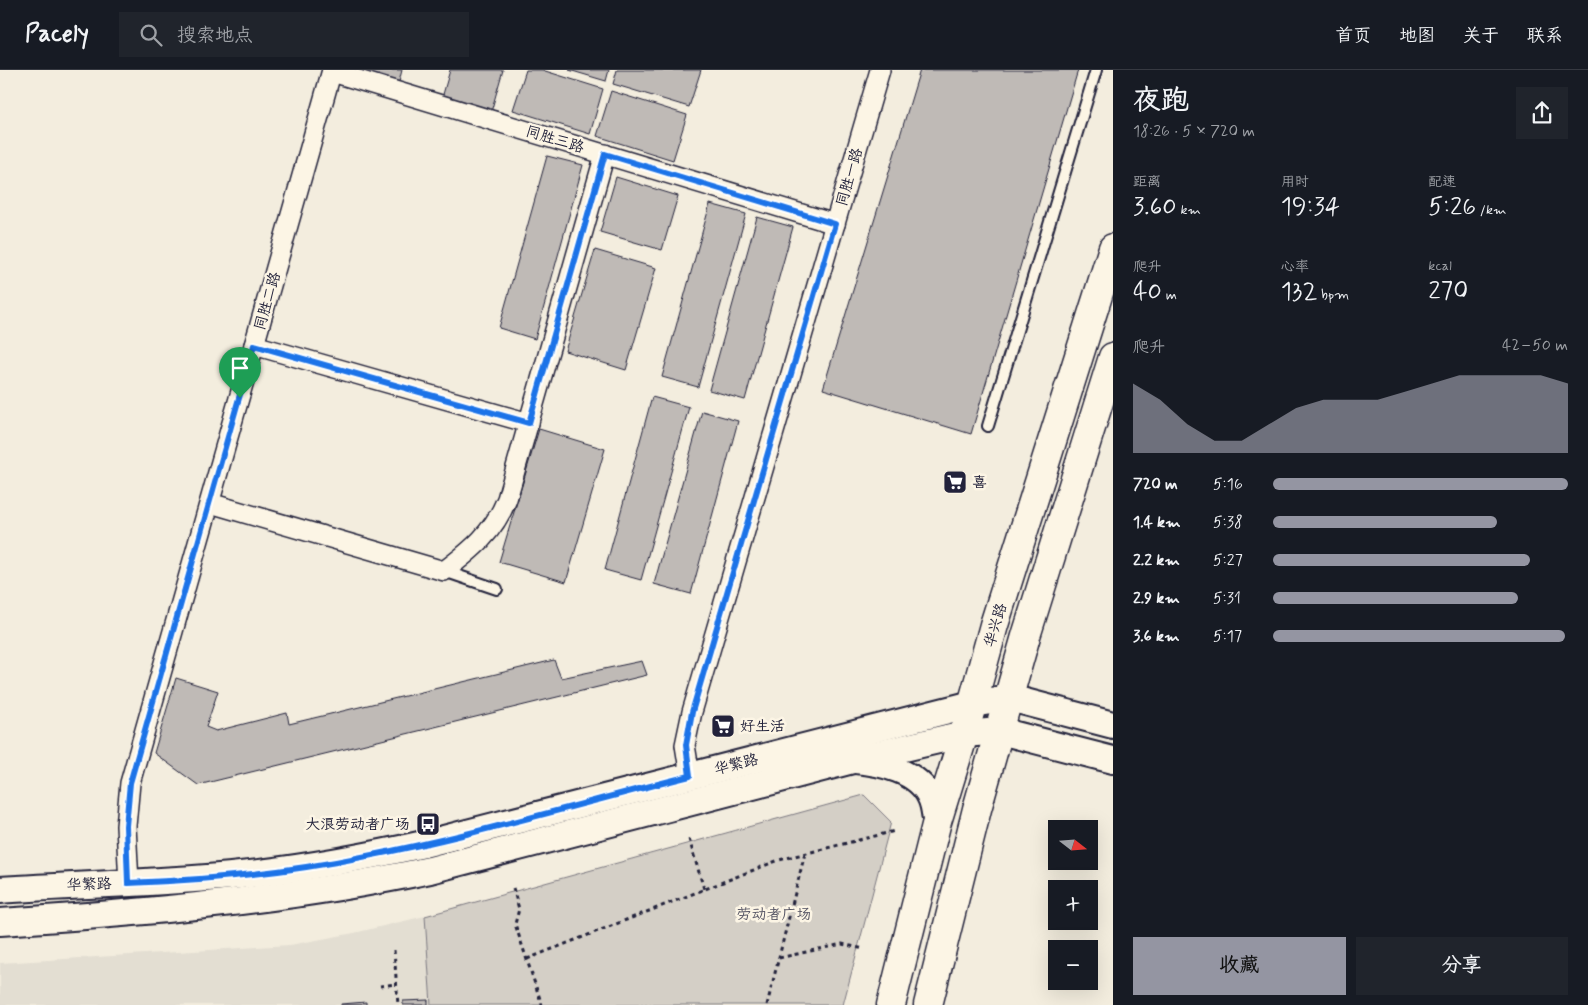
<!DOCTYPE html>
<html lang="zh">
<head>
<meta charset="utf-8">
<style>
  :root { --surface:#171b24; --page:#20242c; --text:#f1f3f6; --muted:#9ea1a6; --line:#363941; --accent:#9495a2 }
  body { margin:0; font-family:Mynerve,"LXGW WenKai TC",sans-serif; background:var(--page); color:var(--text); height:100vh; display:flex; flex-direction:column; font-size:19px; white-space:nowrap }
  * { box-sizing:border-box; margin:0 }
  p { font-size:16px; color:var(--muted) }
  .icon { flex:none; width:28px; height:28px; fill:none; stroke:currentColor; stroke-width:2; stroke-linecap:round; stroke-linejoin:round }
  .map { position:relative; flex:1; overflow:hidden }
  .drawer { display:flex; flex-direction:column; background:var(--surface); width:475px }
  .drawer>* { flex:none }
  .needle { width:32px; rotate:107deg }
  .buttons { position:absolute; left:1048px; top:750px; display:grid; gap:10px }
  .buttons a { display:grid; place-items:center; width:50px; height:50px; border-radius:0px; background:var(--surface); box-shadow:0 5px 20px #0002; font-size:25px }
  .pin { position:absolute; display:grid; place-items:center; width:42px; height:42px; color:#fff; margin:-51px -21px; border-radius:50% 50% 50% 0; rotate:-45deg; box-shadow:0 0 5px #0007 }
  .pin .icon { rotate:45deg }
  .round { display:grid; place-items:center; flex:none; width:52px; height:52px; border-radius:0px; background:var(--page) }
  .headline { display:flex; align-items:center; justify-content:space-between; height:85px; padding:0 20px }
  h1 { font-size:28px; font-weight:600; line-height:38px }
  .stats { display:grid; grid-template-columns:repeat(3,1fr); gap:8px; height:85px; padding:5px 20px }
  .stats div { display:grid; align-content:center }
  .stats b { font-size:25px; font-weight:600 }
  .stats small { font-size:14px; font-weight:400 }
  .stats p { font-size:14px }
  .chart { height:140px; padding:10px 20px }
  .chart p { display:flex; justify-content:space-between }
  .chart svg { width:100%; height:90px; margin-top:5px; fill:var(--accent); opacity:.7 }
  .cta { display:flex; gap:10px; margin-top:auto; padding:10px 20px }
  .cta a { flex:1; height:58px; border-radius:0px; background:var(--accent); color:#111; font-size:20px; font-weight:600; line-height:58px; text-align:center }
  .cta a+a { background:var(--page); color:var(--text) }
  ul { padding:0 20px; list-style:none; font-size:16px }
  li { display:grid; grid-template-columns:80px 60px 1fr; align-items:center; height:38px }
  li i { height:12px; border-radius:6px; background:var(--accent) }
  header { display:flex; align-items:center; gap:30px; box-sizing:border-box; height:70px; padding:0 25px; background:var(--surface); border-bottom:1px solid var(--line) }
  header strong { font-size:24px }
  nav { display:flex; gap:28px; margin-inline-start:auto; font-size:18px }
  .search { width:350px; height:45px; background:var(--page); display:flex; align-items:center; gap:12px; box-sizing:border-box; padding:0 18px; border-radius:0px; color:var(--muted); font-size:19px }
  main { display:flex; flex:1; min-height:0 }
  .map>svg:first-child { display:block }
  .built { fill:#e3ded2 }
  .green { fill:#d4cfc6; stroke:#7b7880 }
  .building { fill:#bfbab6; stroke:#22223b }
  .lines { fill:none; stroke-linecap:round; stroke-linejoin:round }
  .service-casing { stroke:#22223b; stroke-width:14 }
  .minor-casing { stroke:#22223b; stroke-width:22 }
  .tertiary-casing { stroke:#22223b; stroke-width:28 }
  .secondary-casing { stroke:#22223b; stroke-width:30 }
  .primary-casing { stroke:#22223b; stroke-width:31 }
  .path { stroke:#22223b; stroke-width:3; stroke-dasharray:4 4; stroke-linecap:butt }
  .service { stroke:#fcf5e5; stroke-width:10 }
  .minor { stroke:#fcf5e5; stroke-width:19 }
  .tertiary { stroke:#fcf5e5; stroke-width:24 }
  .secondary { stroke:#fcf5e5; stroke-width:26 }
  .primary { stroke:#fcf5e5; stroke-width:28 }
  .route-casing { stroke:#fff; stroke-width:10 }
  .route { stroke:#1a73e8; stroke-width:6 }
  .labels { text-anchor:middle; stroke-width:5; stroke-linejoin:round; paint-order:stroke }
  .street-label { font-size:15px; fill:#22223b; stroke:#fcf5e5 }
  .poi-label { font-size:15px; fill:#22223b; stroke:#fcf5e5; text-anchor:start }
  .park-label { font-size:15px; fill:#575665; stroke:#fcf5e5 }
</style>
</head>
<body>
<header>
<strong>Pacely</strong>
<div class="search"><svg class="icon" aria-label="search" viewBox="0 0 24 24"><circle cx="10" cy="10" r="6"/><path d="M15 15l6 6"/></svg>搜索地点</div>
<nav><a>首页</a><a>地图</a><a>关于</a><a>联系</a></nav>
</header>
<main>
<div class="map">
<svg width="1113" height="935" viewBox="0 0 1113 935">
  <rect width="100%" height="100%" fill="#f3edde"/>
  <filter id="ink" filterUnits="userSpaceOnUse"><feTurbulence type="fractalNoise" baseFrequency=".02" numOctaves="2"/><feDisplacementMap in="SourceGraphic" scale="10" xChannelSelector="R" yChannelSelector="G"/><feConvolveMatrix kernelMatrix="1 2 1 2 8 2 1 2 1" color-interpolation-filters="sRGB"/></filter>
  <g filter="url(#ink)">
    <polygon class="built" points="425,846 431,935 0,935 0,893 290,875 354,863"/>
    <polygon class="green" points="864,725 891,752 843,935 431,935 425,846"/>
    <g class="building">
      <polygon points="349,0 402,0 398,16"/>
      <polygon points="450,0 503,0 491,42 442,28"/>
      <polygon points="526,0 542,0 603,19 590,64 513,40"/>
      <polygon points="569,0 609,0 606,11"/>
      <polygon points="617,0 701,0 689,37 613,14"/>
      <polygon points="920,0 1078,0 971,364 823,319"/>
      <polygon points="611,21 687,45 673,90 597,66"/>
      <polygon points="547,86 583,95 535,269 499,258"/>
      <polygon points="616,107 678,126 662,180 600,162"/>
      <polygon points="710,134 746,144 698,317 662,307"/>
      <polygon points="757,147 793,157 745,330 709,320"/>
      <polygon points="595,180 656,198 626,300 565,281"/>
      <polygon points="652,327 689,337 641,510 605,500"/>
      <polygon points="702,341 738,351 691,524 654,514"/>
      <polygon points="539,359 605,379 566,512 499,492"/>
      <polygon points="554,590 561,608 642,591 647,605 198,715 154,683 176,608 218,621 206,657 216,661 287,643 289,654"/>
      <polygon points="428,930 428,935 403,935 403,931"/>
      <polygon points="366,932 366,935 341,935 341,934"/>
    </g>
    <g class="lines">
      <g class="service-casing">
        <g id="service">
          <polyline points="988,356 1096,0"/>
          <polyline points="444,501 497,519"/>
        </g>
      </g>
      <g class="minor-casing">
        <g id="minor">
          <polyline points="332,2 835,154"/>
          <polyline points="254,275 529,353"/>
          <path d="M210,433L444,501C472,480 494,462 507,429L605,84"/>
          <polyline points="690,706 685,675 692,642 880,0"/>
          <polyline points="129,813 126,756 130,713 332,0"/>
        </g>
      </g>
      <g class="tertiary-casing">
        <path id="tertiary" d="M855,691C880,693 919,701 930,728C934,736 934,746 936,755"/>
      </g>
      <g class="secondary-casing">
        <g id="secondary">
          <path d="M0,820C87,814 174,813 260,803C316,796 370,786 424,774L972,634L1010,628L1113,655"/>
          <path d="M0,852C144,843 289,830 430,800L853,690L964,664L1000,661L1113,690"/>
        </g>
      </g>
      <g class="primary-casing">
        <g id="primary">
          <polyline points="891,935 936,755 964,664 994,555 1113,178"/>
          <polyline points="928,935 977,739 1026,566 1113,287"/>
        </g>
      </g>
      <g class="path">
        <polyline points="689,769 704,819"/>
        <polyline points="513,818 519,839 515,854 542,935"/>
        <polyline points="394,880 398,935"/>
        <polyline points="779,888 842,874 864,879"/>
        <polyline points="527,889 779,790 895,761"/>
        <polyline points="380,916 397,914"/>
        <polyline points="767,935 805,783"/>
      </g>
      <use href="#service" class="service"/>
      <use href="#minor" class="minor"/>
      <use href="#tertiary" class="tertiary"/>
      <use href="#secondary" class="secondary"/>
      <use href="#primary" class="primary"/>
    </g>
  </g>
  <g class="lines" filter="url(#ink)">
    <g class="route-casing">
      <path id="route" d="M605,84L835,154L692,642L686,675L690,706C581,733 472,766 362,787C285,803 207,810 128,813L126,756L130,713L254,275L529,353Z"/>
    </g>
    <use href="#route" class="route"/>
  </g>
  <defs>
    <g id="supermarket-square" transform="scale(1.25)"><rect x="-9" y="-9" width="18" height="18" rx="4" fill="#22223b" stroke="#fcf5e5"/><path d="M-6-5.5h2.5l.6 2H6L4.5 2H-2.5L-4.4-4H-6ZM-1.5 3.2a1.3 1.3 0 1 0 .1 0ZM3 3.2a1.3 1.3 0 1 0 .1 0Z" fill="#fff"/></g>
    <g id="bus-square" transform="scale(1.25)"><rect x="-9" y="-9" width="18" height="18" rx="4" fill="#22223b" stroke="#fcf5e5"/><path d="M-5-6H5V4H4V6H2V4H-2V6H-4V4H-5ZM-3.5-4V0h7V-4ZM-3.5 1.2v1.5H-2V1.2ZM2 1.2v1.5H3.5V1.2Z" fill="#fff"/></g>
  </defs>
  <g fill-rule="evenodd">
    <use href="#supermarket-square" x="955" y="412"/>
    <use href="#supermarket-square" x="723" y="656"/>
    <use href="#bus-square" x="428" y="754"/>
  </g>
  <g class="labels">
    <g class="street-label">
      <text transform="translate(555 69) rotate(17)" y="5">同胜三路</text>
      <text transform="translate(849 107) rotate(-74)" y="5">同胜一路</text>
      <text transform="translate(267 231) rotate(-74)" y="5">同胜二路</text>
      <text transform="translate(995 555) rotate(-73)" y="5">华兴路</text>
      <text transform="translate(736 694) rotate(-14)" y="5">华繁路</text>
      <text transform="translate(89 814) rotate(-2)" y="5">华繁路</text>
    </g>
    <g class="poi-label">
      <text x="972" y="417">喜</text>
      <text x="740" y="661">好生活</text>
      <text x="410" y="759" text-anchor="end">大浪劳动者广场</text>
    </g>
    <g class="park-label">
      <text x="774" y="849">劳动者广场</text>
    </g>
  </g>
</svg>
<div class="buttons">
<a><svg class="needle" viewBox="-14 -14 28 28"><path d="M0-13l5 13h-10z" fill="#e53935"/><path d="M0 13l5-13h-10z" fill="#9ea1a6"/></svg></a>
<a>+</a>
<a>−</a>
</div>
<div class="pin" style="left:240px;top:328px;background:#1e9e55"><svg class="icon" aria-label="arrive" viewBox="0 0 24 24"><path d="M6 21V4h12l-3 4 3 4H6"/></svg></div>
</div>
<section class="drawer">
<div class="headline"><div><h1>夜跑</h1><p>18:26 · 5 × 720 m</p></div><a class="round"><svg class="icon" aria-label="share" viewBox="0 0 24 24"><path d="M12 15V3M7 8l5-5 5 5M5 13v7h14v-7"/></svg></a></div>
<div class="stats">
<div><p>距离</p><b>3.60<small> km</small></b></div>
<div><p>用时</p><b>19:34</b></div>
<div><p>配速</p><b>5:26<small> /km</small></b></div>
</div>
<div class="stats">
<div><p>爬升</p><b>40<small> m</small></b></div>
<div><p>心率</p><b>132<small> bpm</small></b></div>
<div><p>kcal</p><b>270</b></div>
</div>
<div class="chart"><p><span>爬升</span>42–50 m</p>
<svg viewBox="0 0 160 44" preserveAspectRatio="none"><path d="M0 44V10L10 18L20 30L30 38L40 38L50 30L60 22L70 18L80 18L90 18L100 14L110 10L120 6L130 6L140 6L150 6L160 10V44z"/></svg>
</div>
<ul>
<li><b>720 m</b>5:16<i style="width:100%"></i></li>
<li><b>1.4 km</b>5:38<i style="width:76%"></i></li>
<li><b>2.2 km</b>5:27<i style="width:87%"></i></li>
<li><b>2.9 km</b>5:31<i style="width:83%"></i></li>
<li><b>3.6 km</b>5:17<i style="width:99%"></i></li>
</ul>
<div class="cta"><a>收藏</a><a>分享</a></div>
</section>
</main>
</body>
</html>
